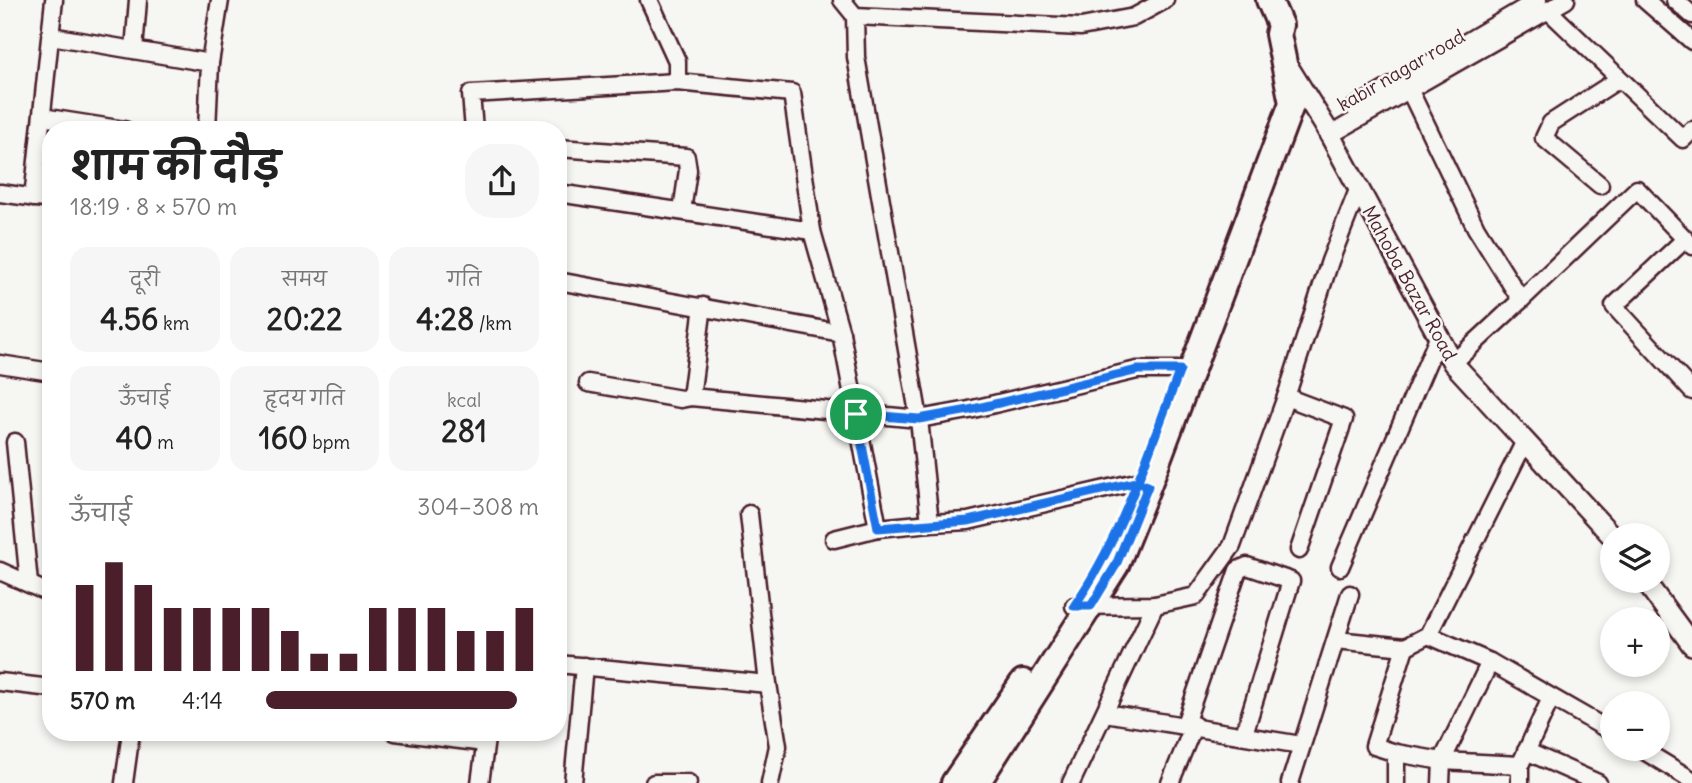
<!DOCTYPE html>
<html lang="hi">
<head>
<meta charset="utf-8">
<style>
  :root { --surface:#fff; --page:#f6f6f6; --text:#222; --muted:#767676; --accent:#4a1f2b }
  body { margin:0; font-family:Delius,"Playpen Sans Deva",sans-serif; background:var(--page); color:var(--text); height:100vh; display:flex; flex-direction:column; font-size:26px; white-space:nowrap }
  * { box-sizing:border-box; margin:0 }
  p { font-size:23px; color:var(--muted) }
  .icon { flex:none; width:38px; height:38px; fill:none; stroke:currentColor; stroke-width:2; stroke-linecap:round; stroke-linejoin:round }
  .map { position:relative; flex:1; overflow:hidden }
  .details { position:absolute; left:42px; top:121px; width:525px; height:620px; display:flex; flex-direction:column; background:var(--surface); border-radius:28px; box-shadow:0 4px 10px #0003 }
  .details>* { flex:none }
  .fabs { position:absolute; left:1600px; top:523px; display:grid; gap:14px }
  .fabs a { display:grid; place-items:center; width:70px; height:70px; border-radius:50%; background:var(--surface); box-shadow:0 4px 10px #0003; font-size:35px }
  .pin { position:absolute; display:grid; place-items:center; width:60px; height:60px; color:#fff; margin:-30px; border:4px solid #fff; border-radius:50%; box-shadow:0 2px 7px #0007 }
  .round { display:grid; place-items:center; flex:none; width:74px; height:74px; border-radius:28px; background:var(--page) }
  .overview { display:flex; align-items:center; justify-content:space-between; height:119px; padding:0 28px }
  h1 { font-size:38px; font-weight:700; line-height:52px }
  .stats { display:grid; grid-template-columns:repeat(3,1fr); gap:10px; height:119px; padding:7px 28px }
  .stats div { display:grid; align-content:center; border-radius:18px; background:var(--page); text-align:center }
  .stats b { font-size:30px; font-weight:700 }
  .stats small { font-size:19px; font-weight:400 }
  .stats p { font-size:19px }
  .chart { height:196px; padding:14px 28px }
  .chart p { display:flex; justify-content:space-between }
  .chart svg { width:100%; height:126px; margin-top:7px; stroke:var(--accent); stroke-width:6 }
  ul { padding:0 28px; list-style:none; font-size:23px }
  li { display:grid; grid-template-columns:112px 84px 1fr; align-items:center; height:52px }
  li i { height:18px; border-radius:9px; background:var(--accent) }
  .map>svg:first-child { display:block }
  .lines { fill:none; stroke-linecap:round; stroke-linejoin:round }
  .minor-casing { stroke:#4a1f2b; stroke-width:21 }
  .tertiary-casing { stroke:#4a1f2b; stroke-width:24 }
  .primary-casing { stroke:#4a1f2b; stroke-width:30 }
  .minor { stroke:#f6f6f2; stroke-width:16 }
  .tertiary { stroke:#f6f6f2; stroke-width:19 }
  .primary { stroke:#f6f6f2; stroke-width:24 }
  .route-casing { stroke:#fff; stroke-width:14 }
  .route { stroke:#1a73e8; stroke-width:9 }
  .labels { text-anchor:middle; stroke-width:5; stroke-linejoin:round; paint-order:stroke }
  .street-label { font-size:19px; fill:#4a1f2b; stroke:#f6f6f2 }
</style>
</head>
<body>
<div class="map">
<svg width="1692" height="783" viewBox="0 0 1692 783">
  <rect width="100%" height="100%" fill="#f6f6f2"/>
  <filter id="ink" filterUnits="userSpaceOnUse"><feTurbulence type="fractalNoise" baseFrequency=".0143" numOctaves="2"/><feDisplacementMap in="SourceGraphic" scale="14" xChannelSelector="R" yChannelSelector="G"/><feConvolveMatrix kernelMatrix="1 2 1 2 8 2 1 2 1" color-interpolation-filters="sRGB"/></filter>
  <g filter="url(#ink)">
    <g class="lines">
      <g class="minor-casing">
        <g id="minor">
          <polyline points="649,0 677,61 677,82"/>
          <polyline points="842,0 855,16 1081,27 1134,17 1165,0"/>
          <polyline points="1645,0 1692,41"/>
          <polyline points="1675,0 1692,15"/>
          <polyline points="1548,10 1683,139 1692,130"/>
          <polyline points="855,16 856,57 919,419 930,523 968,521 1136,482 1148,486"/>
          <polyline points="51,36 210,63"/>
          <polyline points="134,50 138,0"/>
          <polyline points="1409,89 1476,228 1521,300 1637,189 1692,246"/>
          <polyline points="1354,108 1538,0"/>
          <polyline points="42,117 125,130"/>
          <polyline points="207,130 210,63 220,0"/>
          <polyline points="474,130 471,94 677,82 792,93 812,231 841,333 878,528 930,523"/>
          <polyline points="1330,135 1566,0"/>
          <polyline points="558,148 686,157 688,170 682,211"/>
          <polyline points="1600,185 1544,138 1551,123 1619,79"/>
          <polyline points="0,193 51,200"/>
          <polyline points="558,193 812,231"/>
          <polyline points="33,198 54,0"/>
          <polyline points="1680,244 1614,306 1692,391"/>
          <polyline points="558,281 841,333"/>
          <polyline points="1453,363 1521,300"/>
          <polyline points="0,364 51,372"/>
          <polyline points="588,383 681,399 691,397 919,419 969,410 1137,370 1180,370"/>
          <polyline points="691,397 703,306"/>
          <polyline points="1286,397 1344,419 1299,550"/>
          <polyline points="15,442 29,583"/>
          <polyline points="749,514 768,684 778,746 770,783"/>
          <polyline points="834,539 878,528"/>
          <polyline points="1340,567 1438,338"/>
          <polyline points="0,571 51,594"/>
          <polyline points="1074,606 1155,605 1196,596 1232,546 1286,397 1330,261 1358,190"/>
          <polyline points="1428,635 1490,662 1612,732"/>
          <polyline points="1336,640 1405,647 1428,635 1524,443"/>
          <polyline points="558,664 768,684"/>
          <polyline points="0,682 51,688"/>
          <polyline points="1105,713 1301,745"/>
          <polyline points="1185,724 1238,570 1247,566 1291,581 1244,734"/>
          <polyline points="395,732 485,743"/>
          <polyline points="1641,749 1692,780"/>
          <polyline points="1526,751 1598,783"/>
          <polyline points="1396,753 1442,761 1520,765"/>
          <polyline points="124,783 131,732"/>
          <polyline points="480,783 487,732"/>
          <polyline points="573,783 584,666"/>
          <polyline points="654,783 688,783"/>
          <polyline points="1071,783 1155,605"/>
          <polyline points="1170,783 1194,725"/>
          <polyline points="1290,783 1350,594"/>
          <polyline points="1396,783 1396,753 1374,746 1405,647"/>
          <polyline points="1441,783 1442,761 1490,662"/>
          <polyline points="1520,783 1520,765 1551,698"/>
        </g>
      </g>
      <g class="tertiary-casing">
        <g id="tertiary">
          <polyline points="1289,68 1325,126 1453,363 1612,536"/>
          <polyline points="1645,581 1692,645"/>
        </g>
      </g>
      <g class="primary-casing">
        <g id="primary">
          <polyline points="954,783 1023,682"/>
          <polyline points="977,783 1116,565 1148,486 1292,103 1278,34 1280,25 1269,0"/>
        </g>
      </g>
      <use href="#minor" class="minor"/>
      <use href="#tertiary" class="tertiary"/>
      <use href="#primary" class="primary"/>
    </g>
  </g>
  <g class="lines" filter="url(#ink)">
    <g class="route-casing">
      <path id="route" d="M856,414L878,528L968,521L1136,482L1148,486L1116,565L1091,606H1074C1123,536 1149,449 1180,370H1138L969,410L919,419L856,414"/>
    </g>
    <use href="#route" class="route"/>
  </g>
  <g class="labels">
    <g class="street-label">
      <text transform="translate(1401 70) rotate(-30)" y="7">kabir nagar road</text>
      <text transform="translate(1410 283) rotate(61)" y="7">Mahoba Bazar Road</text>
    </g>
  </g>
</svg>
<div class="fabs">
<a><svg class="icon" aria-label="layers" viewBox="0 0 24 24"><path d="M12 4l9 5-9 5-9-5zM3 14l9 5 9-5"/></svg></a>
<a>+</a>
<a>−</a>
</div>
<div class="pin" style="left:856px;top:414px;background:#1e9e55"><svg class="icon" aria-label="arrive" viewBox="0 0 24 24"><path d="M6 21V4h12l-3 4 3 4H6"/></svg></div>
<section class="details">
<div class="overview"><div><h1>शाम की दौड़</h1><p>18:19 · 8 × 570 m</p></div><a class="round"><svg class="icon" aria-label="share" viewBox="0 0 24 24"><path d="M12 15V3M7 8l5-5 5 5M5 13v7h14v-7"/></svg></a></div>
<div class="stats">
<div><p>दूरी</p><b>4.56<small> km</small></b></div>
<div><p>समय</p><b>20:22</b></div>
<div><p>गति</p><b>4:28<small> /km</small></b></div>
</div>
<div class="stats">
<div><p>ऊँचाई</p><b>40<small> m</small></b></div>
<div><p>हृदय गति</p><b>160<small> bpm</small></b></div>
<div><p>kcal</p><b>281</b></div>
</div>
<div class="chart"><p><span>ऊँचाई</span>304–308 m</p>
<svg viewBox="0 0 160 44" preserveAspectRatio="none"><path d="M5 44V14M15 44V6M25 44V14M35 44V22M45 44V22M55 44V22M65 44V22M75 44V30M85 44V38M95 44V38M105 44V22M115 44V22M125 44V22M135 44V30M145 44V30M155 44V22"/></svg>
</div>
<ul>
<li><b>570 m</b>4:14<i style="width:92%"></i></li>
</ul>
</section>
</div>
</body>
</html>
